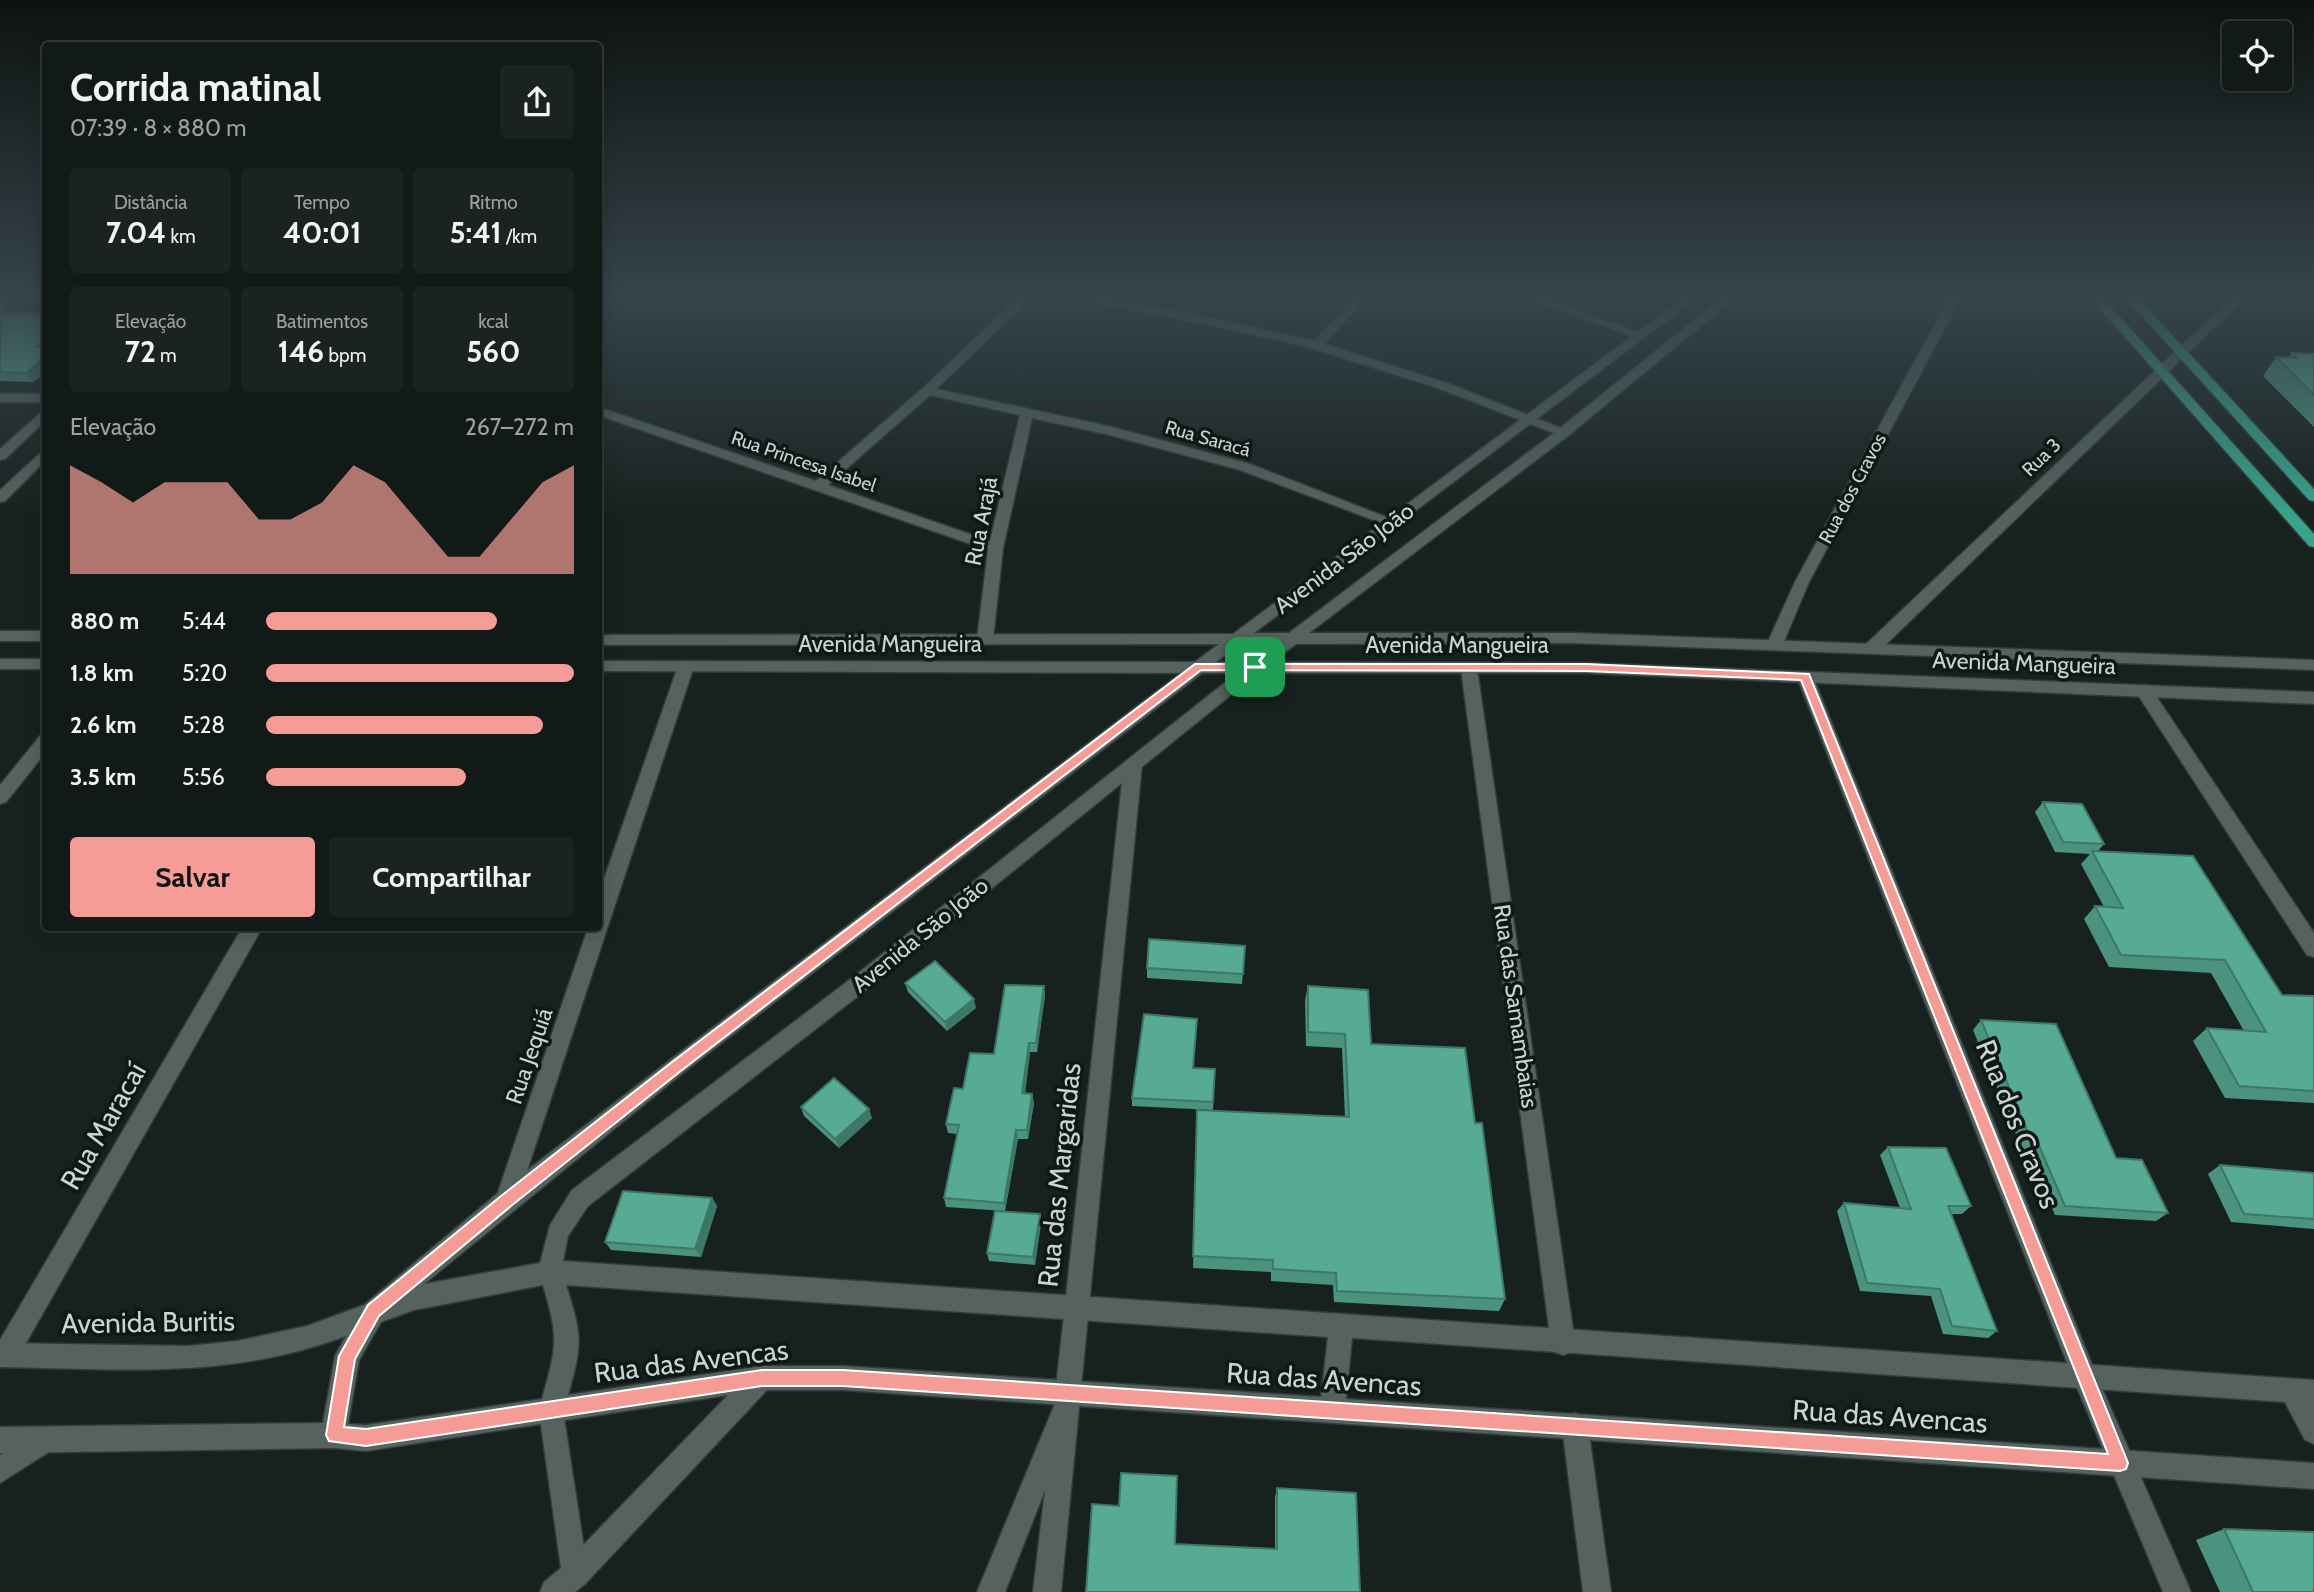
<!DOCTYPE html>
<html lang="pt">
<head>
<meta charset="utf-8">
<style>
  :root { --surface:#111a16; --page:#1a231f; --text:#f1f3f6; --muted:#9ca1a1; --line:#303835; --accent:#f59c96 }
  body { margin:0; font-family:Cabin,sans-serif; background:var(--page); color:var(--text); height:100vh; display:flex; flex-direction:column; font-size:26px; white-space:nowrap }
  * { box-sizing:border-box; margin:0 }
  p { font-size:23px; color:var(--muted) }
  .icon { flex:none; width:38px; height:38px; fill:none; stroke:currentColor; stroke-width:2; stroke-linecap:round; stroke-linejoin:round }
  .map { position:relative; flex:1; overflow:hidden }
  .side { position:absolute; left:42px; top:42px; width:560px; height:889px; display:flex; flex-direction:column; background:var(--surface); border-radius:7px; box-shadow:0 4px 18px #0003,0 0 0 2px var(--line) }
  .side>* { flex:none }
  .fabs { position:absolute; left:2222px; top:21px; display:grid; gap:14px }
  .fabs a { display:grid; place-items:center; width:70px; height:70px; border-radius:7px; background:var(--surface); box-shadow:0 4px 18px #0003,0 0 0 2px var(--line); font-size:35px }
  .pin { position:absolute; display:grid; place-items:center; width:60px; height:60px; color:#fff; margin:-30px; border-radius:14px; box-shadow:0 4px 10px #0006 }
  .round { display:grid; place-items:center; flex:none; width:74px; height:74px; border-radius:7px; background:var(--page) }
  .head { display:flex; align-items:center; justify-content:space-between; height:119px; padding:0 28px }
  h1 { font-size:38px; font-weight:800; line-height:52px }
  .figures { display:grid; grid-template-columns:repeat(3,1fr); gap:10px; height:119px; padding:7px 28px }
  .figures div { display:grid; align-content:center; border-radius:7px; background:var(--page); text-align:center }
  .figures b { font-size:30px; font-weight:800 }
  .figures small { font-size:19px; font-weight:400 }
  .figures p { font-size:19px }
  .chart { height:196px; padding:14px 28px }
  .chart p { display:flex; justify-content:space-between }
  .chart svg { width:100%; height:126px; margin-top:7px; fill:var(--accent); opacity:.7 }
  .button { display:flex; gap:14px; margin-top:auto; padding:14px 28px }
  .button a { flex:1; height:80px; border-radius:7px; background:var(--accent); color:#111; font-size:28px; font-weight:800; line-height:80px; text-align:center }
  .button a+a { background:var(--page); color:var(--text) }
  ul { padding:0 28px; list-style:none; font-size:23px }
  li { display:grid; grid-template-columns:112px 84px 1fr; align-items:center; height:52px }
  li i { height:18px; border-radius:9px; background:var(--accent) }
  .map>svg:first-child { display:block }
  .lines { fill:none; stroke-linecap:round; stroke-linejoin:round }
  .street-casing { stroke:#333b38; stroke-width:3 }
  .secondary-casing { stroke:#333b38; stroke-width:3 }
  .primary-casing { stroke:#333b38; stroke-width:3 }
  .street { fill:#55625e; fill-rule:evenodd }
  .secondary { fill:#55625e; fill-rule:evenodd }
  .primary { fill:#38a48d; fill-rule:evenodd }
  .wall { fill:#4b927f }
  .shaded-wall { fill:#3d7768 }
  .building { fill:#57aa94; stroke:#3d7768; stroke-width:2 }
  .route { fill:#f59c96; stroke:#fff; stroke-width:2; fill-rule:evenodd }
  .labels { text-anchor:middle; stroke-width:7; stroke-linejoin:round; paint-order:stroke }
  .far-street-label { font-size:19px; fill:#ccd3d1; stroke:#0e1815 }
  .street-label { font-size:23px; fill:#ccd3d1; stroke:#0e1815 }
  .near-street-label { font-size:28px; fill:#ccd3d1; stroke:#0e1815 }
</style>
</head>
<body>
<div class="map">
<svg width="2314" height="1592" viewBox="0 0 2314 1592">
  <rect width="100%" height="100%" fill="#17221e"/>
  <g class="lines">
    <g class="street-casing">
      <g id="street">
        <path d="M1020,296H1033L936,389L1108,426L1250,464L1399,522L1392,526L1387,525L1240,470L1106,434L1032,418L1003,548L993,639L985,644L977,639L988,550L598,415V407L816,481L923,388ZM930,395L1020,415L990,541L828,485Z"/>
        <polygon points="1061,296 1087,296 1193,314 1314,341 1356,296 1368,296 1324,344 1447,383 1571,432 1569,435 1559,435 1438,388 1311,348 1224,328"/>
        <polygon points="1521,296 1538,296 1647,335 1637,338"/>
        <polygon points="1950,296 1962,296 1809,582 1782,646 1780,650 1768,650 1766,646 1795,582"/>
        <polygon points="2234,296 2247,296 1877,653 1865,653 1863,649 1865,645"/>
        <rect x="0" y="394" width="46" height="8"/>
        <polygon points="46,408 46,420 5,459 0,460 0,449"/>
        <polygon points="46,448 46,460 5,501 0,502 0,490"/>
        <polygon points="686,661 694,666 517,1201 514,1209 506,1212 498,1209 495,1201 588,928 598,928 598,896 678,666"/>
        <polygon points="1469,664 1477,669 1575,1343 1572,1352 1563,1355 1554,1352 1551,1343 1461,669"/>
        <polygon points="1805,672 1813,677 2095,1372 2191,1592 2163,1592 2073,1378 1797,677"/>
        <polygon points="2144,685 2150,687 2314,933 2314,957 2307,955 2138,695 2136,691"/>
        <polygon points="46,734 46,752 6,802 0,804 0,785 40,736"/>
        <polygon points="1133,758 1142,764 1061,1592 1033,1592 1045,1490 1005,1592 977,1592 1054,1406 1124,764"/>
        <polygon points="242,928 262,928 14,1364 5,1367 0,1365 0,1340"/>
        <polygon points="551,1399 560,1402 563,1411 588,1574 585,1584 575,1592 540,1592 544,1582 561,1568 539,1411 542,1402"/>
        <polygon points="1575,1413 1584,1417 1588,1426 1611,1592 1583,1592 1562,1426 1566,1417"/>
        <polygon points="43,1428 52,1432 56,1441 52,1450 0,1483 0,1455"/>
      </g>
    </g>
    <g class="secondary-casing">
      <g id="secondary">
        <path d="M1686,296H1699L1254,633H1289L1559,429L1724,296H1737L1569,435L1309,633H1573L2314,660V670L1573,643L1296,644L1272,662L1586,663L2314,692V704L1586,673H1258L866,990L588,1206L568,1236L563,1261L2314,1380V1444L2305,1440L2285,1402L1352,1338L1346,1399L2314,1463V1489L843,1390H767L585,1584L575,1587L565,1584L562,1574L565,1564L728,1395L366,1451L334,1448L0,1453V1427L323,1423L335,1356L346,1336C228,1380 123,1369 0,1367V1343L188,1346L237,1341L307,1326L364,1305L498,1193L670,1060L1181,673L598,671V661L1195,662L1219,644L598,645V635L1233,634ZM1240,644H1275L1251,662H1216ZM1202,673H1237L852,978L572,1190L550,1225L540,1263L424,1284L684,1072ZM543,1285C559,1339 557,1345 542,1399L366,1425L348,1424L359,1360L381,1322L414,1310ZM566,1285L1328,1337L1321,1397L843,1366H762L568,1395C583,1342 582,1336 566,1285Z"/>
        <rect x="0" y="631" width="46" height="10"/>
        <rect x="0" y="659" width="46" height="10"/>
      </g>
    </g>
    <g class="primary-casing">
      <g id="primary">
        <polygon points="2089,296 2101,296 2314,534 2314,547 2309,546"/>
        <polygon points="2124,296 2136,296 2314,489 2314,501 2309,500"/>
      </g>
    </g>
    <use href="#street" class="street"/>
    <use href="#secondary" class="secondary"/>
    <use href="#primary" class="primary"/>
  </g>
  <g class="wall">
    <polygon points="0,296 19,296 0,312 46,313 46,372 33,382 0,381"/>
    <polygon points="2292,353 2314,354 2314,427 2263,376 2276,357 2289,357"/>
    <polygon points="2043,802 2104,844 2098,851 2282,995 2314,996 2314,1103 2225,1098 2193,1041 2207,1028 2244,1031 2211,973 2109,967 2084,919 2095,906 2104,907 2081,864 2090,854 2055,852 2035,812"/>
    <polygon points="1245,946 1242,984 1147,978 1147,968"/>
    <polygon points="905,983 976,1008 947,1031 908,992"/>
    <polygon points="1044,986 1045,996 1037,1052 1030,1052 1025,1093 1034,1103 1028,1139 1018,1139 1005,1211 946,1207 944,1198 957,1134 948,1133 946,1124 963,1089 994,1054"/>
    <polygon points="1308,986 1371,1044 1475,1123 1505,1299 1499,1311 1334,1302 1333,1285 1271,1281 1271,1272 1193,1268 1197,1110 1345,1117 1342,1048 1306,1046 1305,1000"/>
    <polygon points="1981,1020 2116,1158 2168,1213 2156,1221 2055,1215 2028,1150 2022,1149 1973,1030"/>
    <polygon points="1193,1068 1215,1069 1213,1110 1132,1106 1132,1098"/>
    <polygon points="801,1107 872,1118 839,1148 804,1116"/>
    <polygon points="1888,1147 1971,1206 1962,1214 1951,1214 1997,1331 1988,1338 1943,1334 1931,1296 1860,1291 1837,1211 1844,1203 1900,1208 1880,1155"/>
    <polygon points="2220,1165 2314,1173 2314,1229 2231,1222 2208,1174"/>
    <polygon points="712,1198 717,1206 701,1257 611,1250 605,1242"/>
    <polygon points="1040,1214 1041,1223 1035,1265 989,1261 987,1253"/>
    <polygon points="1277,1488 1360,1592 1086,1592 1175,1544 1275,1549 1275,1497"/>
    <polygon points="2224,1529 2314,1592 2220,1592 2196,1540"/>
  </g>
  <g class="shaded-wall">
    <polygon points="2,296 19,296 0,312 0,298"/>
    <polygon points="46,339 46,354 36,347"/>
    <polygon points="46,356 46,372 33,382 26,373"/>
    <polygon points="1044,986 1045,996 1037,1052 1036,1043"/>
    <polygon points="974,999 976,1008 947,1031 945,1022"/>
    <polygon points="1029,1043 1030,1052 1024,1102 1022,1093"/>
    <polygon points="1032,1094 1034,1103 1028,1139 1027,1130"/>
    <polygon points="869,1109 872,1118 839,1148 835,1139"/>
    <polygon points="1016,1130 1018,1139 1005,1211 1004,1203"/>
    <polygon points="712,1198 717,1206 701,1257 695,1249"/>
    <polygon points="1040,1214 1041,1223 1035,1265 1033,1257"/>
  </g>
  <g class="building">
    <polygon points="0,312 46,313 46,339 36,347 46,347 46,356 26,373 0,372"/>
    <polygon points="2292,353 2314,354 2314,395 2276,357 2297,358"/>
    <polygon points="2043,802 2082,804 2104,844 2063,842"/>
    <polygon points="2092,851 2193,856 2282,995 2314,996 2314,1091 2239,1086 2207,1028 2266,1032 2225,960 2121,955 2095,906 2123,908"/>
    <polygon points="1149,939 1245,946 1243,974 1147,968"/>
    <polygon points="935,961 974,999 945,1022 905,983"/>
    <polygon points="1005,985 1044,986 1036,1043 1029,1043 1022,1093 1032,1094 1027,1130 1016,1130 1004,1203 944,1198 959,1125 946,1124 954,1088 963,1089 970,1053 994,1054"/>
    <polygon points="1308,986 1368,990 1371,1044 1465,1048 1475,1123 1482,1123 1505,1299 1337,1291 1336,1273 1273,1269 1273,1260 1193,1256 1197,1110 1349,1117 1345,1034 1308,1032"/>
    <polygon points="1144,1014 1197,1019 1193,1068 1215,1069 1213,1102 1132,1098"/>
    <polygon points="1981,1020 2056,1024 2116,1158 2142,1160 2168,1213 2065,1206 2037,1141 2031,1140"/>
    <polygon points="834,1078 869,1109 835,1139 801,1107"/>
    <polygon points="1888,1147 1946,1148 1971,1206 1948,1206 1997,1331 1952,1326 1940,1289 1867,1283 1844,1203 1911,1209"/>
    <polygon points="2220,1165 2314,1173 2314,1219 2244,1214"/>
    <polygon points="623,1191 712,1198 695,1249 605,1242"/>
    <polygon points="995,1211 1040,1214 1033,1257 987,1253"/>
    <polygon points="1121,1473 1177,1476 1175,1544 1277,1549 1277,1488 1356,1493 1360,1592 1086,1592 1092,1504 1119,1506"/>
    <polygon points="2224,1529 2314,1532 2314,1592 2253,1592"/>
  </g>
  <linearGradient id="sky" x2="0" y2="1"><stop stop-color="#0d1310"/><stop offset="0.57" stop-color="#36444c"/><stop offset="1" stop-color="#36444c" stop-opacity="0"/></linearGradient>
  <rect width="2314" height="519" fill="url(#sky)"/>
  <path class="route" d="M1195,664H1586L1809,674L2128,1463L2126,1469L2120,1471L843,1386H762L366,1446L329,1441L326,1435L339,1356L368,1305L501,1196L672,1062ZM1201,670L1586,671L1801,680L2108,1454L843,1370H762L366,1429L344,1427L355,1359L379,1316L511,1206L682,1070Z"/>
  <g class="labels">
    <g class="far-street-label">
      <text transform="translate(1208 438) rotate(16)" y="7">Rua Saracá</text>
      <text transform="translate(2041 457) rotate(-44)" y="7">Rua 3</text>
      <text transform="translate(804 461) rotate(19)" y="7">Rua Princesa Isabel</text>
      <text transform="translate(1852 488) rotate(-62)" y="7">Rua dos Cravos</text>
    </g>
    <g class="street-label">
      <text transform="translate(981 521) rotate(-79)" y="8">Rua Arajá</text>
      <text transform="translate(1344 558) rotate(-37)" y="8">Avenida São João</text>
      <text x="890" y="652">Avenida Mangueira</text>
      <text x="1457" y="653">Avenida Mangueira</text>
      <text transform="translate(2024 663) rotate(2)" y="8">Avenida Mangueira</text>
      <text transform="translate(920 935) rotate(-39)" y="8">Avenida São João</text>
      <text transform="translate(1516 1006) rotate(82)" y="8">Rua das Samambaias</text>
      <text transform="translate(529 1056) rotate(-71)" y="8">Rua Jequiá</text>
    </g>
    <g class="near-street-label">
      <text transform="translate(2018 1124) rotate(68)" y="10">Rua dos Cravos</text>
      <text transform="translate(103 1126) rotate(-60)" y="10">Rua Maracaí</text>
      <text transform="translate(1059 1175) rotate(-84)" y="10">Rua das Margaridas</text>
      <text transform="translate(148 1322) rotate(-1)" y="10">Avenida Buritis</text>
      <text transform="translate(691 1361) rotate(-7)" y="10">Rua das Avencas</text>
      <text transform="translate(1324 1379) rotate(4)" y="10">Rua das Avencas</text>
      <text transform="translate(1890 1416) rotate(4)" y="10">Rua das Avencas</text>
    </g>
  </g>
</svg>
<div class="fabs">
<a><svg class="icon" aria-label="locate" viewBox="0 0 24 24"><circle cx="12" cy="12" r="6"/><path d="M12 2v4M12 18v4M2 12h4M18 12h4"/></svg></a>
</div>
<div class="pin" style="left:1255px;top:667px;background:#1e9e55"><svg class="icon" aria-label="arrive" viewBox="0 0 24 24"><path d="M6 21V4h12l-3 4 3 4H6"/></svg></div>
<section class="side">
<div class="head"><div><h1>Corrida matinal</h1><p>07:39 · 8 × 880 m</p></div><a class="round"><svg class="icon" aria-label="share" viewBox="0 0 24 24"><path d="M12 15V3M7 8l5-5 5 5M5 13v7h14v-7"/></svg></a></div>
<div class="figures">
<div><p>Distância</p><b>7.04<small> km</small></b></div>
<div><p>Tempo</p><b>40:01</b></div>
<div><p>Ritmo</p><b>5:41<small> /km</small></b></div>
</div>
<div class="figures">
<div><p>Elevação</p><b>72<small> m</small></b></div>
<div><p>Batimentos</p><b>146<small> bpm</small></b></div>
<div><p>kcal</p><b>560</b></div>
</div>
<div class="chart"><p><span>Elevação</span>267–272 m</p>
<svg viewBox="0 0 160 44" preserveAspectRatio="none"><path d="M0 44V6L10 12L20 19L30 12L40 12L50 12L60 25L70 25L80 19L90 6L100 12L110 25L120 38L130 38L140 25L150 12L160 6V44z"/></svg>
</div>
<ul>
<li><b>880 m</b>5:44<i style="width:75%"></i></li>
<li><b>1.8 km</b>5:20<i style="width:100%"></i></li>
<li><b>2.6 km</b>5:28<i style="width:90%"></i></li>
<li><b>3.5 km</b>5:56<i style="width:65%"></i></li>
</ul>
<div class="button"><a>Salvar</a><a>Compartilhar</a></div>
</section>
</div>
</body>
</html>
